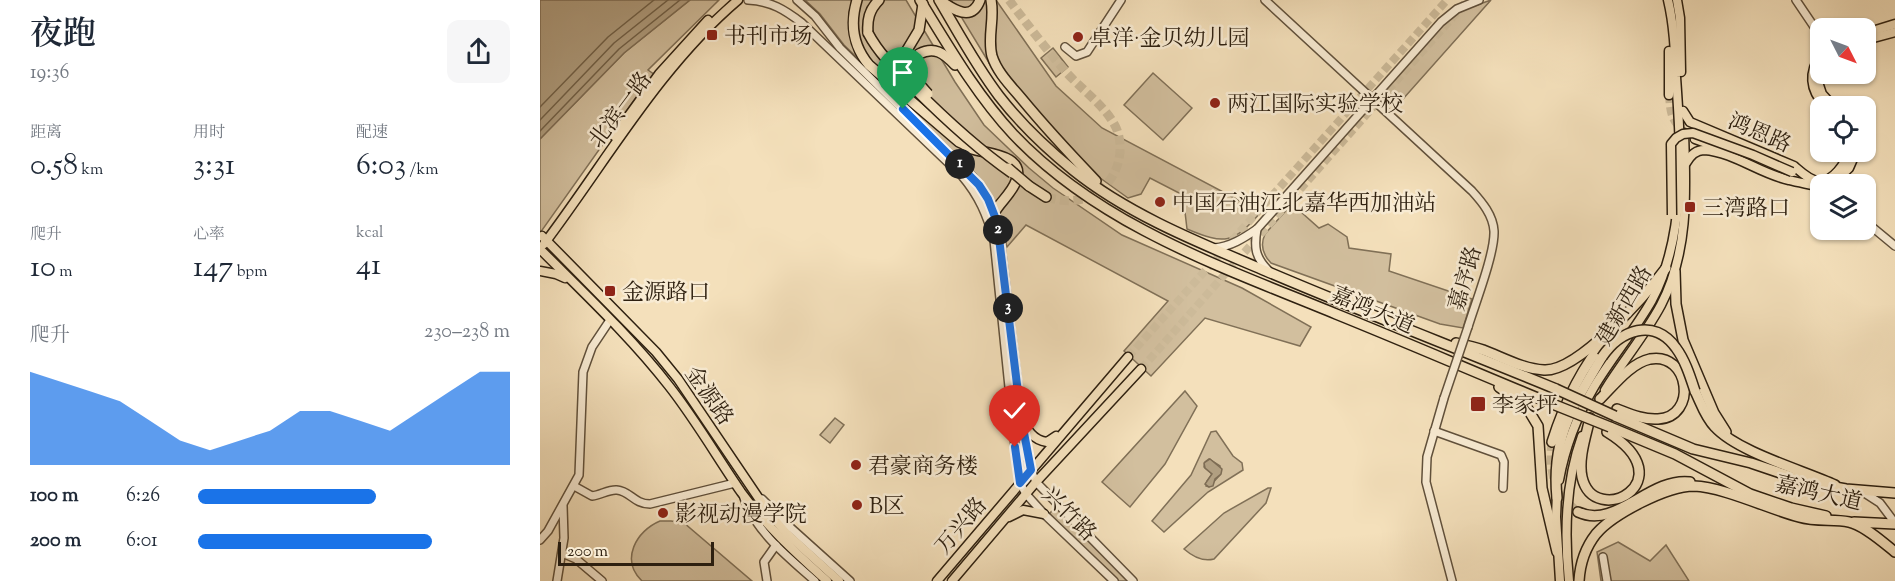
<!DOCTYPE html>
<html lang="zh">
<head>
<meta charset="utf-8">
<style>
  :root { --surface:#fff; --page:#f6f6f7; --text:#1f2937; --muted:#747a83; --accent:#1a73e8 }
  body { margin:0; font-family:"Sorts Mill Goudy","Noto Serif SC",serif; background:var(--page); color:var(--text); height:100vh; display:flex; flex-direction:column; font-size:22px; white-space:nowrap }
  * { box-sizing:border-box; margin:0 }
  p { font-size:20px; color:var(--muted) }
  .icon { flex:none; width:33px; height:33px; fill:none; stroke:currentColor; stroke-width:2; stroke-linecap:round; stroke-linejoin:round }
  .map { position:relative; flex:1; overflow:hidden }
  .side { display:flex; flex-direction:column; background:var(--surface); width:540px }
  .side>* { flex:none }
  .needle { width:39px; rotate:132deg }
  .controls { position:absolute; left:1270px; top:18px; display:grid; gap:12px }
  .controls a { display:grid; place-items:center; width:66px; height:66px; border-radius:12px; background:var(--surface); box-shadow:0 2px 4px #0004; font-size:30px }
  .scale { position:absolute; left:18px; bottom:15px; width:156px; box-sizing:border-box; padding-left:6px; border:3px solid #2e2010; border-top:0; font-size:16px; line-height:21px; white-space:nowrap; color:#2e2010; -webkit-text-stroke:4px #f8ebd3; paint-order:stroke }
  .pin { position:absolute; display:grid; place-items:center; width:51px; height:51px; color:#fff; margin:-62px -26px; border-radius:50% 50% 50% 0; rotate:-45deg; box-shadow:0 0 6px #0007 }
  .pin .icon { rotate:45deg }
  .km { position:absolute; width:30px; height:30px; margin:-15px; border-radius:50%; background:#222; color:#fff; font-size:16px; line-height:30px; text-align:center }
  .round { display:grid; place-items:center; flex:none; width:63px; height:63px; border-radius:12px; background:var(--page) }
  .headline { display:flex; align-items:center; justify-content:space-between; height:102px; padding:0 30px }
  h1 { font-size:33px; font-weight:600; line-height:45px }
  .figures { display:grid; grid-template-columns:repeat(3,1fr); gap:9px; height:102px; padding:6px 30px }
  .figures div { display:grid; align-content:center }
  .figures b { font-size:30px; font-weight:600 }
  .figures small { font-size:16px; font-weight:400 }
  .figures p { font-size:16px }
  .chart { height:168px; padding:12px 30px }
  .chart p { display:flex; justify-content:space-between }
  .chart svg { width:100%; height:108px; margin-top:6px; fill:var(--accent); opacity:.7 }
  ul { padding:0 30px; list-style:none; font-size:20px }
  li { display:grid; grid-template-columns:96px 72px 1fr; align-items:center; height:45px }
  li i { height:15px; border-radius:8px; background:var(--accent) }
  main { display:flex; flex:1; min-height:0 }
  .map>svg:first-child { display:block }
  .green { fill:#d2bf9e; stroke:#807057; stroke-width:1.5; fill-rule:evenodd }
  .water { fill:#b19f81; stroke:#7d6c54; stroke-width:1.5 }
  .lines { fill:none; stroke-linecap:round; stroke-linejoin:round }
  .shore { stroke:#706048; stroke-width:1.5 }
  .major-tunnel { stroke:#ccba99; stroke-width:8; stroke-dasharray:8 4; stroke-linecap:butt }
  .highway-tunnel { stroke:#ccba99; stroke-width:9; stroke-dasharray:9 4.5; stroke-linecap:butt }
  .minor-casing { stroke:#60503b; stroke-width:10 }
  .major-casing { stroke:#2e2010; stroke-width:11 }
  .highway-casing { stroke:#2e2010; stroke-width:12 }
  .minor { stroke:#f8ebd3; stroke-width:7 }
  .major { stroke:#f4e0bb; stroke-width:8 }
  .highway { stroke:#f4e0bb; stroke-width:9 }
  .minor-bridge-casing { stroke:#60503b; stroke-width:10; stroke-linecap:butt }
  .major-bridge-casing { stroke:#2e2010; stroke-width:11; stroke-linecap:butt }
  .highway-bridge-casing { stroke:#2e2010; stroke-width:12; stroke-linecap:butt }
  .minor-bridge { stroke:#f8ebd3; stroke-width:7 }
  .major-bridge { stroke:#f4e0bb; stroke-width:8 }
  .highway-bridge { stroke:#f4e0bb; stroke-width:9 }
  .route-casing { stroke:#fff; stroke-width:12 }
  .route { stroke:#1a73e8; stroke-width:8 }
  .poi-dot { fill:#8f2418; stroke:#f8ebd3; stroke-width:2 }
  .labels { text-anchor:middle; stroke-width:5; stroke-linejoin:round; paint-order:stroke }
  .poi-label { font-size:22px; fill:#2e2010; stroke:#f8ebd3; text-anchor:start }
  .street-label { font-size:22px; fill:#2e2010; stroke:#f8ebd3 }
</style>
</head>
<body>
<main>
<section class="side">
<div class="headline"><div><h1>夜跑</h1><p>19:36</p></div><a class="round"><svg class="icon" aria-label="share" viewBox="0 0 24 24"><path d="M12 15V3M7 8l5-5 5 5M5 13v7h14v-7"/></svg></a></div>
<div class="figures">
<div><p>距离</p><b>0.58<small> km</small></b></div>
<div><p>用时</p><b>3:31</b></div>
<div><p>配速</p><b>6:03<small> /km</small></b></div>
</div>
<div class="figures">
<div><p>爬升</p><b>10<small> m</small></b></div>
<div><p>心率</p><b>147<small> bpm</small></b></div>
<div><p>kcal</p><b>41</b></div>
</div>
<div class="chart"><p><span>爬升</span>230–238 m</p>
<svg viewBox="0 0 160 44" preserveAspectRatio="none"><path d="M0 44V6L10 10L20 14L30 18L40 26L50 34L60 38L70 34L80 30L90 22L100 22L110 26L120 30L130 22L140 14L150 6L160 6V44z"/></svg>
</div>
<ul>
<li><b>100 m</b>6:26<i style="width:57%"></i></li>
<li><b>200 m</b>6:01<i style="width:75%"></i></li>
</ul>
</section>
<div class="map">
<svg width="1355" height="581" viewBox="0 0 1355 581">
  <rect width="100%" height="100%" fill="#f4e0bb"/>
  <filter id="stains"><feTurbulence type="fractalNoise" baseFrequency=".00333" numOctaves="4"/><feColorMatrix values="0 0 0 0 .2 0 0 0 0 .09 0 0 0 0 .02 0 0 0 .5 -.17"/></filter>
  <radialGradient id="worn" r=".72"><stop offset=".6" stop-color="#630" stop-opacity="0"/><stop offset="1" stop-color="#630" stop-opacity=".3"/></radialGradient>
  <g class="green">
    <polygon points="150,0 179,0 108,70 115,75 95,99 0,233 0,139 84,53"/>
    <path d="M265,0H366L415,82L444,125L489,168L513,188L582,235L702,288L771,327L760,346L665,318L611,376L584,351L628,301L486,225L467,247C459,215 455,201 436,174L304,45L280,14Z"/>
    <path d="M411,0H456L516,86L562,128L721,212C693,244 685,245 647,229L643,195L610,178L601,194L588,198L549,170L454,71Z"/>
    <polygon points="951,0 855,108 845,99 844,91 903,23 920,11"/>
    <polygon points="513,48 528,67 516,77 501,58"/>
    <polygon points="613,73 652,108 623,140 584,105"/>
    <path d="M752,204L779,228L788,224L807,237L809,248L851,254L849,271L932,299L923,328L900,324L731,263C723,255 720,245 725,234Z"/>
    <polygon points="645,391 657,406 625,464 590,507 562,482"/>
    <polygon points="295,418 304,425 290,443 280,435"/>
    <path d="M676,431L693,456L702,463L703,470L668,492L624,532L612,521L651,475L671,432ZM669,459L680,466V475L669,487L666,486L667,481L672,474L664,467L665,462Z"/>
    <path d="M728,488H731L726,503L674,559C663,562 652,556 644,549L684,513Z"/>
    <polygon points="514,509 519,510 590,581 579,581 512,519 510,513"/>
    <path d="M120,521H131L144,523L212,581H102C80,560 96,531 120,521Z"/>
    <polygon points="1078,542 1110,561 1126,545 1149,581 1061,581 1057,552"/>
  </g>
  <g class="water">
    <polygon points="0,0 150,0 84,53 0,139"/>
    <polygon points="670,459 682,469 681,474 675,479 673,486 669,487 665,484 672,474 665,468 664,463"/>
  </g>
  <g class="lines">
    <g class="shore">
      <polyline points="0,107 68,37 114,0"/>
      <polyline points="0,120 74,43 128,0"/>
      <polyline points="0,131 79,49 140,0"/>
    </g>
    <g class="major-tunnel">
      <path d="M1129,95C1130,108 1130,120 1142,129"/>
      <polyline points="588,357 907,0"/>
      <polyline points="601,369 928,0"/>
    </g>
    <g class="highway-tunnel">
      <path d="M469,0C487,24 506,49 526,72C541,89 569,109 577,130C584,149 579,172 565,186C549,203 527,203 506,197"/>
      <path d="M1012,442C1009,472 1014,494 1038,512"/>
    </g>
    <g class="minor-casing">
      <g id="minor">
        <path d="M208,0C231,1 245,10 262,23L422,176C439,196 447,215 454,240L475,446L480,483L486,494L504,514L574,581"/>
        <polyline points="257,0 275,16 300,48 439,185 454,213 460,239 485,446 491,470 496,482 593,581"/>
        <path d="M725,0L932,191C942,202 953,215 954,231C955,253 935,304 928,327"/>
        <polyline points="1256,0 1281,37"/>
        <polyline points="525,47 536,56 547,52 581,0"/>
        <polyline points="1326,222 1355,246"/>
        <path d="M717,229C714,247 715,257 728,270"/>
        <path d="M674,248C690,247 704,238 717,229L901,22L917,9L939,0"/>
        <polyline points="904,398 887,457 886,482 912,581"/>
        <polyline points="894,431 961,455 964,462 963,488"/>
        <path d="M34,486L52,496C61,495 69,489 77,490C90,491 94,504 110,504L195,483"/>
        <polyline points="1323,492 1340,503 1355,523"/>
        <path d="M204,498C216,532 248,557 275,581"/>
        <polyline points="222,499 251,528 310,581"/>
        <polyline points="0,540 8,531 39,475 43,372 52,347 70,320"/>
        <polyline points="22,553 36,559 62,581"/>
        <polyline points="1063,557 1067,581"/>
        <polyline points="17,581 24,538 23,506"/>
        <polyline points="227,581 224,562 236,545"/>
      </g>
    </g>
    <g class="major-casing">
      <g id="major">
        <polyline points="1137,0 1140,18 1141,72"/>
        <polyline points="1326,33 1355,24"/>
        <polyline points="1326,40 1355,32"/>
        <path d="M1281,54C1268,73 1270,90 1285,106"/>
        <polyline points="1278,82 1282,94 1293,106"/>
        <polyline points="1129,95 1129,51"/>
        <path d="M1143,111L1150,122L1254,166C1261,172 1270,181 1279,181C1293,182 1306,163 1308,152"/>
        <polyline points="74,136 119,74 168,20"/>
        <polyline points="1155,139 1188,151"/>
        <path d="M1146,163C1150,156 1156,150 1164,150C1194,152 1220,174 1249,180C1260,183 1270,184 1281,187"/>
        <polyline points="1292,184 1309,168 1316,152"/>
        <polyline points="2,236 116,352 138,379 228,512 246,533 299,581"/>
        <path d="M4,244C66,162 119,67 198,0"/>
        <path d="M0,249C44,293 91,337 129,386C155,419 177,457 201,492C226,526 256,553 287,581"/>
        <polyline points="0,271 16,274 25,278"/>
        <path d="M1065,390C1083,361 1105,335 1121,305C1149,251 1146,192 1144,133"/>
        <path d="M481,417C487,429 492,440 507,442L516,436"/>
        <path d="M1019,480C1025,447 1037,416 1054,387C1072,357 1095,330 1112,300C1147,234 1141,148 1136,77C1135,51 1134,25 1128,0"/>
        <polyline points="1017,493 1016,517 1020,581"/>
        <polyline points="469,517 483,510 504,514"/>
        <polyline points="397,581 588,357"/>
        <polyline points="412,581 496,482 601,369"/>
        <path d="M1029,581C1024,532 1025,483 1042,436"/>
      </g>
    </g>
    <g class="highway-casing">
      <g id="highway">
        <path d="M317,0C310,23 313,46 329,65L419,142C424,144 428,147 432,149C448,154 486,155 476,181C472,193 460,202 454,213"/>
        <path d="M380,0C409,47 436,94 473,134C560,226 682,267 796,314C868,343 939,374 1010,403"/>
        <path d="M399,0C418,32 436,66 459,96C480,123 506,148 533,170C589,215 660,243 726,271C822,312 919,349 1016,389"/>
        <path d="M451,0C455,19 447,37 452,56C457,72 470,85 481,98C505,127 530,154 556,181"/>
        <path d="M401,1C414,10 432,22 440,0"/>
        <path d="M328,33C327,20 329,10 339,0"/>
        <polyline points="367,50 379,30 383,4"/>
        <path d="M379,54C394,46 404,53 415,65"/>
        <polyline points="489,186 506,197"/>
        <polyline points="1135,271 1136,304 1143,340 1174,413 1186,432"/>
        <path d="M916,343C925,345 934,347 943,350C962,357 983,369 1004,370C1038,372 1106,295 1126,268"/>
        <polyline points="959,387 986,406 998,426 1002,488 1017,552"/>
        <path d="M1155,391C1161,403 1165,417 1175,427C1198,452 1262,470 1295,485"/>
        <path d="M1060,399C1074,385 1091,363 1110,359C1150,352 1158,417 1118,419C1103,420 1090,414 1077,409"/>
        <polyline points="1075,416 1153,449 1211,463 1267,482 1306,489 1355,493"/>
        <path d="M1050,418C1046,436 1038,459 1042,477C1054,530 1147,481 1067,432"/>
        <polyline points="1070,427 1135,454 1210,494 1251,508 1286,516"/>
        <path d="M1012,442C1024,404 1042,367 1068,336"/>
        <path d="M1017,498C1011,438 1033,406 1062,357"/>
        <path d="M1038,512C1076,530 1109,477 1150,482"/>
        <polyline points="1314,522 1355,524"/>
        <path d="M1039,581C1040,564 1045,548 1056,534C1073,514 1127,486 1154,486C1183,487 1229,509 1259,517C1276,522 1293,519 1309,522C1324,525 1344,543 1355,552"/>
      </g>
    </g>
    <use href="#minor" class="minor"/>
    <use href="#major" class="major"/>
    <use href="#highway" class="highway"/>
    <g class="minor-bridge-casing">
      <polyline id="minor-bridge" points="904,398 928,327"/>
    </g>
    <g class="major-bridge-casing">
      <polyline id="major-bridge" points="1132,215 1131,144 1136,138 1143,134 1153,133 1213,155 1252,172"/>
    </g>
    <g class="highway-bridge-casing">
      <g id="highway-bridge">
        <path d="M328,33C339,54 357,71 373,87C404,118 436,148 472,173"/>
        <path d="M379,54C363,68 377,82 388,94"/>
        <polyline points="366,80 363,63 367,50"/>
        <polyline points="468,168 489,186"/>
        <path d="M1062,357C1080,330 1114,317 1136,348C1145,360 1150,376 1155,391"/>
        <polyline points="1016,389 1075,416"/>
        <polyline points="1010,403 1070,427"/>
      </g>
    </g>
    <use href="#minor-bridge" class="minor-bridge"/>
    <use href="#major-bridge" class="major-bridge"/>
    <use href="#highway-bridge" class="highway-bridge"/>
  </g>
  <g class="lines">
    <g class="route-casing">
      <polyline id="route" points="363,109 439,185 448,199 457,222 481,417 491,470 480,483 475,447"/>
    </g>
    <use href="#route" class="route"/>
  </g>
  <g class="poi-dot">
    <rect x="166" y="29" width="12" height="12" rx="3"/>
    <circle cx="538" cy="37" r="6"/>
    <circle cx="675" cy="103" r="6"/>
    <circle cx="620" cy="202" r="6"/>
    <rect x="1144" y="201" width="12" height="12" rx="3"/>
    <rect x="64" y="285" width="12" height="12" rx="3"/>
    <rect x="930" y="396" width="16" height="16" rx="3"/>
    <circle cx="316" cy="465" r="6"/>
    <circle cx="317" cy="505" r="6"/>
    <circle cx="123" cy="513" r="6"/>
  </g>
  <g class="labels">
    <g class="poi-label">
      <text x="184" y="43">书刊市场</text>
      <text x="550" y="45">卓洋·金贝幼儿园</text>
      <text x="687" y="111">两江国际实验学校</text>
      <text x="632" y="210">中国石油江北嘉华西加油站</text>
      <text x="1162" y="215">三湾路口</text>
      <text x="82" y="299">金源路口</text>
      <text x="952" y="412">李家坪</text>
      <text x="328" y="473">君豪商务楼</text>
      <text x="329" y="513">B区</text>
      <text x="135" y="521">影视动漫学院</text>
    </g>
    <g class="street-label">
      <text transform="translate(79 109) rotate(-53)" y="8">北滨一路</text>
      <text transform="translate(1220 132) rotate(23)" y="8">鸿恩路</text>
      <text transform="translate(924 278) rotate(-74)" y="8">嘉序路</text>
      <text transform="translate(1083 305) rotate(-60)" y="8">建新西路</text>
      <text transform="translate(833 309) rotate(23)" y="8">嘉鸿大道</text>
      <text transform="translate(170 395) rotate(55)" y="8">金源路</text>
      <text transform="translate(1279 492) rotate(13)" y="8">嘉鸿大道</text>
      <text transform="translate(530 513) rotate(45)" y="8">兴竹路</text>
      <text transform="translate(420 525) rotate(-50)" y="8">万兴路</text>
    </g>
  </g>
  <rect width="100%" height="100%" filter="url(#stains)"/>
  <rect width="100%" height="100%" fill="url(#worn)"/>
</svg>
<div class="controls">
<a><svg class="needle" viewBox="-14 -14 28 28"><path d="M0-13l5 13h-10z" fill="#e53935"/><path d="M0 13l5-13h-10z" fill="#747a83"/></svg></a>
<a><svg class="icon" aria-label="locate" viewBox="0 0 24 24"><circle cx="12" cy="12" r="6"/><path d="M12 2v4M12 18v4M2 12h4M18 12h4"/></svg></a>
<a><svg class="icon" aria-label="layers" viewBox="0 0 24 24"><path d="M12 4l9 5-9 5-9-5zM3 14l9 5 9-5"/></svg></a>
</div>
<div class="scale">200 m</div>
<div class="pin" style="left:363px;top:109px;background:#1e9e55"><svg class="icon" aria-label="arrive" viewBox="0 0 24 24"><path d="M6 21V4h12l-3 4 3 4H6"/></svg></div>
<div class="pin" style="left:475px;top:447px;background:#d93025"><svg class="icon" aria-label="check" viewBox="0 0 24 24"><path d="M5 12l5 5 9-10"/></svg></div>
<b class="km" style="left:420px;top:164px">1</b>
<b class="km" style="left:458px;top:230px">2</b>
<b class="km" style="left:468px;top:308px">3</b>
</div>
</main>
</body>
</html>
